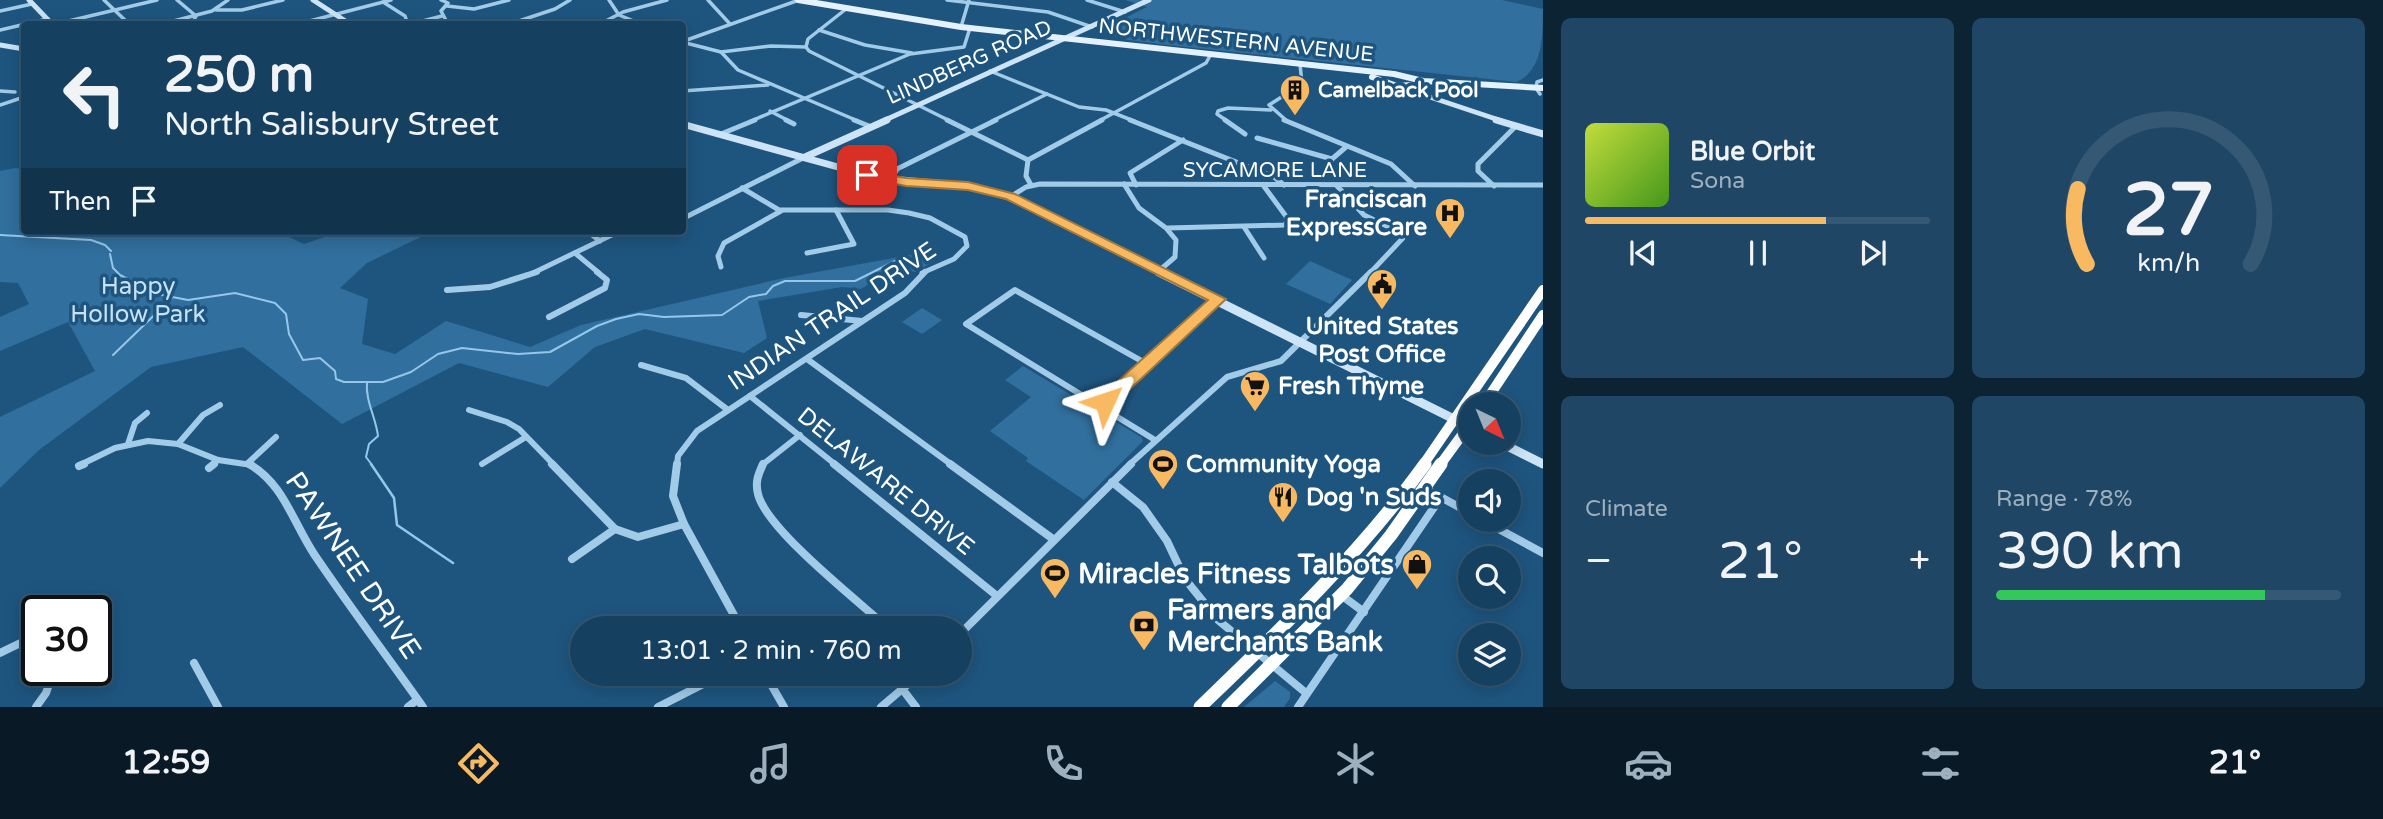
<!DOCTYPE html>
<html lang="en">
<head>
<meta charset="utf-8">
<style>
  body { margin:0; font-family:"Varela Round",sans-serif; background:#1f4765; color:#f1f3f6; height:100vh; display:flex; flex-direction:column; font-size:26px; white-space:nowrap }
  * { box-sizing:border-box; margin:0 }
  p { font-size:23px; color:#9eafbd }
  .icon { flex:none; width:38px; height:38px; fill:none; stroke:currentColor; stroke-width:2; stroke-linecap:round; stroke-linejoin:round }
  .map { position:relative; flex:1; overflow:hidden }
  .drawer { display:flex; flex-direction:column; gap:18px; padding:18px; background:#0c2334; width:840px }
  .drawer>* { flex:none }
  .guide { position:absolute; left:21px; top:21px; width:665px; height:214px; border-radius:7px; box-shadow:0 4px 18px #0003,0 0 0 2px #355974; background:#16405f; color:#f1f3f6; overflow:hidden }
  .needle { width:46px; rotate:137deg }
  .tools { position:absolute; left:1458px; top:392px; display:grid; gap:14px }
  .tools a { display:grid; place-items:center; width:63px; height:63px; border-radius:50%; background:#16405f; box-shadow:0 4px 18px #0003,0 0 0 2px #355974; font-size:35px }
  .speed { position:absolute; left:21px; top:595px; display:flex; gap:14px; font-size:35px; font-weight:700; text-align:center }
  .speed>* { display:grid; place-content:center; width:91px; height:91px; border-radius:50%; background:#16405f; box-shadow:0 4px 18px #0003,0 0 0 2px #355974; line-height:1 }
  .speed .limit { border:4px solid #111; border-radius:10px; background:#fff; color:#111 }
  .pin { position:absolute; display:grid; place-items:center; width:60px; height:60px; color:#fff; margin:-30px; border-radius:14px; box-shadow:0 4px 10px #0006 }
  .me { position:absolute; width:77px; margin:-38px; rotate:48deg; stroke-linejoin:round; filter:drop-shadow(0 0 5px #0008) }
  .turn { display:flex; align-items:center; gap:24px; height:147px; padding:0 28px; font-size:32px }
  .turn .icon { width:91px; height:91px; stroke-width:2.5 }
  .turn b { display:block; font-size:49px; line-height:60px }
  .then { display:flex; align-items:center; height:66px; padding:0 28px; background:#0003; gap:14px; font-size:26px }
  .big { font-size:52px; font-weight:600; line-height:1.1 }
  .drawer .tile { flex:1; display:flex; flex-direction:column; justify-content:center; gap:10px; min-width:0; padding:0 24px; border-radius:10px; background:#1f4765 }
  .drawer .dial { align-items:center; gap:0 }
  .dial svg { height:182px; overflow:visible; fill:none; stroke:#355974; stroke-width:7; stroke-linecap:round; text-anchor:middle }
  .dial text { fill:#f1f3f6; stroke:none }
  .song { display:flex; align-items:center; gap:21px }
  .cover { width:84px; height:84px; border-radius:10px; background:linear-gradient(135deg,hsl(70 70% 55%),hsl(100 70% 35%)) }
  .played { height:7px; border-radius:4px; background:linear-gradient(90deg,#f8b960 70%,#355974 70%) }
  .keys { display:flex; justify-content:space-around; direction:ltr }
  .heat { display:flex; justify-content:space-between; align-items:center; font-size:38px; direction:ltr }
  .charge { height:10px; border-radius:5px; background:linear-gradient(90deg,#34c759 78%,#355974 0) }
  .drawer .tiles { flex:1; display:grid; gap:18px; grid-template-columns:repeat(2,1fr) }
  .trip { position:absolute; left:570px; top:616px; width:402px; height:70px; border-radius:35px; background:#16405f; box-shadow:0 4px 18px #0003,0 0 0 2px #355974; font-weight:600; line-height:70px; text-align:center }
  .tab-bar { display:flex; height:112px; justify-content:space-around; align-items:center; background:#091a26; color:#9eafbd }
  .tab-bar .icon { width:49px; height:49px }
  .tab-bar .on { color:#f8b960 }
  .tab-bar b { font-size:32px; color:#f1f3f6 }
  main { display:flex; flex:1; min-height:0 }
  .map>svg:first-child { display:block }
</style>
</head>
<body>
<main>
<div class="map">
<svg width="1543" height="707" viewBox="0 0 1543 707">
  <rect width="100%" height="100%" fill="#1e557f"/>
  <g fill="#316f9e">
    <path d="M 1125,0 L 1502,0 L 1543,9 C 1543,36 1543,71 1516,82 L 1168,45 L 1128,40 L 1099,31 L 1147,7 Z"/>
    <path d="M 15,168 L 24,169 L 24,231 L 276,231 L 304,244 L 342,231 L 433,231 L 367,263 L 340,288 L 368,299 L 362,344 L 395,354 L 446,321 L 530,347 L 581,325 L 784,278 L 921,253 L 935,261 L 915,272 C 892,267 879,277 861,289 L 842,287 L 758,301 L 767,338 L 744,353 L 645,329 L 595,347 L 548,387 L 459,363 L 342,424 L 243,347 L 151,367 L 39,450 L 0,488 L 0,417 L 95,371 L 68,322 L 0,351 L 0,317 L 29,304 L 18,283 L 0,282 L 0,171 Z"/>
    <path d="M 1310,261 L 1352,280 L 1330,304 L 1286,284 Z"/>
    <path d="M 922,308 L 942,320 L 922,334 L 902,322 Z"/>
    <path d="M 1023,366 L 1141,437 L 1143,441 L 1084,500 L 1026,461 L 1028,458 L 990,431 L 1031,397 L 1005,380 Z"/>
    <path d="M 1275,681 L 1290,692 L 1290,698 L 1284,707 L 1244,707 Z"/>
  </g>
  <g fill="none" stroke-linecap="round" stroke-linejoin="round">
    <g stroke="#95c7ea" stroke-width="2">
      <path d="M 0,235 L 91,240 L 105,245 L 111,251"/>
      <path d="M 110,254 L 113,268 L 120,275 L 157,294 L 188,300 L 235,293 L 275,303 L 286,314 L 289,334 L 303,360 L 320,358 L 335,371 L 336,379 L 344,382 L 383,382 L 411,372 L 438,354 L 462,348 L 518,354 L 550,352 L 597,326 L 616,319 L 639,314 L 664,317 L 722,315 L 749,297 L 766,294 L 773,286 L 785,281 L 855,281 L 895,261 L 918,263"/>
      <path d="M 113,355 L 172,298"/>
      <path d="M 367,382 C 365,400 376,418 378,436 L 369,444 L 366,457 L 372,465"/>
    </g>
    <path stroke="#95c7ea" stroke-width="2.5" d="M 371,464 L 394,498 L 397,525 L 453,563"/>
    <g stroke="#a2cbe8" stroke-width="3.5">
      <path d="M 104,0 L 129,24"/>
      <path d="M 177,0 L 196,16 L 192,24"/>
      <path d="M 441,0 L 448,3 L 441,11 L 448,24"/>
      <path d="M 609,0 L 619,15 L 641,24"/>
      <path d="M 708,0 L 730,24"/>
      <path d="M 947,0 L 1048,12 L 1092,27"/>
      <path d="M 1087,0 L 1125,12"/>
      <path d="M 383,2 L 405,16 L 408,24"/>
      <path d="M 447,6 L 474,9 L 509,0"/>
      <path d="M 846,9 L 808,39 L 806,47 L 809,51 L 950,121"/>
      <path d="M 216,10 L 242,10 L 283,0"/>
      <path d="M 0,11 L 32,4"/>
      <path d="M 56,24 L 157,0"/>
      <path d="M 162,24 L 212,11 L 228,0"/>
      <path d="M 298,24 L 391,0"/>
      <path d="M 411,24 L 442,16"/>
      <path d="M 510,24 L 555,9 L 570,0"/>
      <path d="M 600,24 L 623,12 L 667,0"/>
      <path d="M 961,27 L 969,0"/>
      <path d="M 0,30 L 47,19"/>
      <path d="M 819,30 L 865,45 L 912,53"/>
      <path d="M 684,41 L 799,0"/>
      <path d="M 682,42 L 721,52 L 738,70 L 858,121"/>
      <path d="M 721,52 L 771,46 L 806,47"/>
      <path d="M 990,71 L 1079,107 L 1106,110 L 1134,121"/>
      <path d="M 0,91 L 15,92"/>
      <path d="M 682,91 L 768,85"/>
      <path d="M 1540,94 L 1536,88 L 1537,82 L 1543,80"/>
      <path d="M 0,105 L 24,97"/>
      <path d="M 770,111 L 789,121"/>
      <path d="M 751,121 L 910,54 L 964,47 L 970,28"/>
      <path d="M 992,121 L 1047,94"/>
      <path d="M 1099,121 L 1206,63 L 1211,54"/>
      <path d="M 1227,121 L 1217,114 L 1218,111 L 1228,108 L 1271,110"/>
      <path d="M 1287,121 L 1269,105 L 1302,84 L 1300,64"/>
    </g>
    <g stroke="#a2cbe8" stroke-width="5">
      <path d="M 786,120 L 794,124"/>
      <path d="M 854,120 L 869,126"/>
      <path d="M 947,120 L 1028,160"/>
      <path d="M 1130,120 L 1274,177 L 1284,185"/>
      <path d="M 1225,120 L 1245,134"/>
      <path d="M 1284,120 L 1391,164 L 1415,186"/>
      <path d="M 721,134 L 755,120"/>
      <path d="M 1257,138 L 1332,159"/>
      <path d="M 1326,170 L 1332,159 L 1346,147"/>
      <path d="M 891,180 L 897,169 L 996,120"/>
      <path d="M 1124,184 L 1139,208 L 1166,228 L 1176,240 L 1175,257 L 1160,270"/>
      <path d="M 1031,185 L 1026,176 L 1028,160 L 1102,120"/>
      <path d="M 1136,185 L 1130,173 L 1183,140"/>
      <path d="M 1337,186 L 1364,215 L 1401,233 L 1403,238 L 1370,273"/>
      <path d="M 1494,186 L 1478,171 L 1478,164 L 1516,126"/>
      <path d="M 742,188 L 779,210 L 888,210 L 909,213 L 930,218 L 965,237 L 967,246 L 954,259 L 922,273"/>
      <path d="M 1010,197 L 1026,187 L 1040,184 L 1543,185"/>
      <path d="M 682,219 L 805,157"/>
      <path d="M 1244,227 L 1264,258"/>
      <path d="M 1168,228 L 1285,225 L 1288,219 L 1263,185"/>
      <path d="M 587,231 L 600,241"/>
      <path d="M 575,253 L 599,273"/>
      <path d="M 807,253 L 854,244 L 836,210"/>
      <path d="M 721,267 L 718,256 L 724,243 L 781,211"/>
      <path d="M 533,273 L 620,231"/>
    </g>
    <g stroke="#a2cbe8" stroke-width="6">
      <path d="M 447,290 L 490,287 L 537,272"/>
      <path d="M 801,315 L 862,321"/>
      <path d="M 549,317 L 605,288 L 607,280 L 597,272"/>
      <path d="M 807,359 L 952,465"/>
      <path d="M 1147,364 L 1015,290 L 966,324 L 1155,440"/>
      <path d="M 641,365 L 686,378 L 728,410"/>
      <path d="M 750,396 L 836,465"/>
      <path d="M 1101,406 L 1218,299"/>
      <path d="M 469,410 L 507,422 L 519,429 L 554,465"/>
      <path d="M 128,444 L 135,423 L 147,413"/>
      <path d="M 178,444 L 203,415 L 220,405"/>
      <path d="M 248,463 L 276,437"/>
      <path d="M 482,464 L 526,437"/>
      <path d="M 80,465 L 115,448 L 148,441 L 178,444 L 218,460 L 252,465"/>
      <path d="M 212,465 L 218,460"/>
      <path d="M 677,465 L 678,456 L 697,431 L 905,293 L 925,272"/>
      <path d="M 762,465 L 800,435"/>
      <path d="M 1129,465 L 1227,377 L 1281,361 L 1371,272"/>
    </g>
    <g stroke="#a2cbe8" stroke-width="8">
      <path d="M 249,464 C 283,483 293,522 314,554 C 349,606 387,656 423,707"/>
      <path d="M 552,464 L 615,529 L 638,537 L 684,524"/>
      <path d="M 677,464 L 673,496 L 684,524 L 741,628"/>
      <path d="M 763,464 C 758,475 755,482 758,494 C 766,529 858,601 888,628"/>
      <path d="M 834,464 L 997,596"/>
      <path d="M 950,464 L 1053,539"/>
      <path d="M 79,466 L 84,464"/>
      <path d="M 209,468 L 214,464"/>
      <path d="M 1112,482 L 1143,507 L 1167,541 L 1185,579 L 1218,620 L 1306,693"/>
      <path d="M 1426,489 L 1470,513"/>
      <path d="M 1482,520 L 1543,553"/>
      <path d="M 572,559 L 615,529"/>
      <path d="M 1341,595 L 1364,612"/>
      <path d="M 961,633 L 1131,464"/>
      <path d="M 0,653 L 37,635"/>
      <path d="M 194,663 L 218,707"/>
      <path d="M 765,674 L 784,707"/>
      <path d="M 903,690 L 916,707"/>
      <path d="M 36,707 L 46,693 L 54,670"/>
      <path d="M 408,707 L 417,700"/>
      <path d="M 658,707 L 723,674"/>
      <path d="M 881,707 L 920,674"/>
      <path d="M 1298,707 L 1441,497"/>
    </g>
    <g stroke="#cce4f6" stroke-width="5">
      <path d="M 29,0 L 52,24"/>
      <path d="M 313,0 L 350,24"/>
      <path d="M 0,45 L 24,49"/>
      <path d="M 1397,86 L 1502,121"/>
      <path d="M 883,121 L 1149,0"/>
    </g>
    <g stroke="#cce4f6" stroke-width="7">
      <path d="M 1496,120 L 1543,134"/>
      <path d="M 682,124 L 878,178 L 968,186 L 1010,197 L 1163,273"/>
      <path d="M 805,157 L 887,120"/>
    </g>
    <g stroke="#cce4f6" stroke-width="9">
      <path d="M 1159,272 L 1470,427"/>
      <path d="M 1501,443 L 1543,464"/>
    </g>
    <g stroke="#e4f1fe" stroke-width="6">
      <path d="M 798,0 L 961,27 L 1394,74 L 1423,81 L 1543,88"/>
      <path d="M 1372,77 L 1397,86 L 1411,85"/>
    </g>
    <g stroke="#fff" stroke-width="10">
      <path d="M 1484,404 L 1543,315"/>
      <path d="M 1423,465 L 1543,290"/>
      <path d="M 1440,465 L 1470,424"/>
    </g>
    <g stroke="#fff" stroke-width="13">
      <path d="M 1200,707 C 1280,630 1360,554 1425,464"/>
      <path d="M 1228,707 L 1347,589 L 1391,535 L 1441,464"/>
    </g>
  </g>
  <path fill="#f8b960" stroke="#a1783e" stroke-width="2" d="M 867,171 L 906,178 L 968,182 L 1015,194 L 1226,299 L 1111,407 L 1099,407 L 1097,402 L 1099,398 L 1208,300 L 1006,199 L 968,190 L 906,186 L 863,178 L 861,175 Z"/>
  <defs>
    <g id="building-pin" transform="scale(1.575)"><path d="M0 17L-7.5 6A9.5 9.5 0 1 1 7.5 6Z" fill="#f8b960" stroke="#1e557f"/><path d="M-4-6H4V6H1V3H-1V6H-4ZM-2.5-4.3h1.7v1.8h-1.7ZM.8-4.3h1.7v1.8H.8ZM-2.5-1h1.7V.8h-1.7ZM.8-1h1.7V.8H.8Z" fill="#111"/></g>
    <g id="hospital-pin" transform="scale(1.575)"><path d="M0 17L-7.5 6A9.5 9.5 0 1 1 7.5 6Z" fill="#f8b960" stroke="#1e557f"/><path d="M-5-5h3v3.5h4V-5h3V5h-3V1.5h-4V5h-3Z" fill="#111"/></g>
    <g id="civic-pin" transform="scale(1.575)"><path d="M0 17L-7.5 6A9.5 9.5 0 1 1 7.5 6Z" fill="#f8b960" stroke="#1e557f"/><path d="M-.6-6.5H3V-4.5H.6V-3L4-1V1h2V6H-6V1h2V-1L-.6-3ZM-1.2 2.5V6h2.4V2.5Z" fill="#111"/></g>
    <g id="supermarket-pin" transform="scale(1.575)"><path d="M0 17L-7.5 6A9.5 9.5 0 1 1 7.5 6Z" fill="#f8b960" stroke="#1e557f"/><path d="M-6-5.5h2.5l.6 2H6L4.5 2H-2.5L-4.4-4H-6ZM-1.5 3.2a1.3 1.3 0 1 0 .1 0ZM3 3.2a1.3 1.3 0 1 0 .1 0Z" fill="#111"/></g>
    <g id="stadium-pin" transform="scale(1.575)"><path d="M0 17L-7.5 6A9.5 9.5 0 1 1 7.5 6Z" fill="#f8b960" stroke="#1e557f"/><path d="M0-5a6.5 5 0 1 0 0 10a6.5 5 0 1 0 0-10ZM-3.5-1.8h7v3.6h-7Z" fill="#111"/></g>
    <g id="restaurant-pin" transform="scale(1.575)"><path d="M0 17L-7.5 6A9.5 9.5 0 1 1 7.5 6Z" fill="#f8b960" stroke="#1e557f"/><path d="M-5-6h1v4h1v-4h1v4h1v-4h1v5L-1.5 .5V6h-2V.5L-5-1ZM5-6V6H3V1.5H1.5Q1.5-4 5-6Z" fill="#111"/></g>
    <g id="shop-pin" transform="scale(1.575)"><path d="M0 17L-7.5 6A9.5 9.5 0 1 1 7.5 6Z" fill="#f8b960" stroke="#1e557f"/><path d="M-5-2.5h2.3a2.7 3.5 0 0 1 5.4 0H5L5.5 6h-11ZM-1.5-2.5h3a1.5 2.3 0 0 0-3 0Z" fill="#111"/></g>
    <g id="bank-pin" transform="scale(1.575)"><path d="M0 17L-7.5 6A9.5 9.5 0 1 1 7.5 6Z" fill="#f8b960" stroke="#1e557f"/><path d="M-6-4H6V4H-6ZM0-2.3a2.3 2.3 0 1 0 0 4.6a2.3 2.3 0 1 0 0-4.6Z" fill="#111"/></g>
  </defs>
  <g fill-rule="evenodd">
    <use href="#building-pin" x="1295" y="90"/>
    <use href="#hospital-pin" x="1450" y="213"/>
    <use href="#civic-pin" x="1382" y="284"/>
    <use href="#supermarket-pin" x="1255" y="386"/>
    <use href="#stadium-pin" x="1163" y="464"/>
    <use href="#restaurant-pin" x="1283" y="497"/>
    <use href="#shop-pin" x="1417" y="564"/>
    <use href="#stadium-pin" x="1055" y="573"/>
    <use href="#bank-pin" x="1144" y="625"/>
  </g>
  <g text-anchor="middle" stroke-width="7" stroke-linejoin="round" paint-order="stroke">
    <g font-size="21" fill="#fff" stroke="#1e557f">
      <text transform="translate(1236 40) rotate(6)" y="7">NORTHWESTERN AVENUE</text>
      <text transform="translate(969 62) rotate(-24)" y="7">LINDBERG ROAD</text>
      <text x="1275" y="177">SYCAMORE LANE</text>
    </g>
    <g font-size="21" font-weight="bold" fill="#fff" stroke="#1e557f" text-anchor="start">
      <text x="1318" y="97">Camelback Pool</text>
    </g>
    <g font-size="24" font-weight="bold" fill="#fff" stroke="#1e557f" text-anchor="start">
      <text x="1427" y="207" text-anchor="end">Franciscan<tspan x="1427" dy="28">ExpressCare</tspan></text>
      <text x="1382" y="334" text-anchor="middle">United States<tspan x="1382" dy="28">Post Office</tspan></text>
      <text x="1278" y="394">Fresh Thyme</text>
      <text x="1186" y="472">Community Yoga</text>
      <text x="1306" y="505">Dog 'n Suds</text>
    </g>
    <g font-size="24" fill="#c6e2f6" stroke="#1e557f">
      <text x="138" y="294">Happy<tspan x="138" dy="28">Hollow Park</tspan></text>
    </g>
    <g font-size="24" fill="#fff" stroke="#1e557f">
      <text transform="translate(832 316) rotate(-34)" y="8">INDIAN TRAIL DRIVE</text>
      <text transform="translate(886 481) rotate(39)" y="8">DELAWARE DRIVE</text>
    </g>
    <g font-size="28" font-weight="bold" fill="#fff" stroke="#1e557f" text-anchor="start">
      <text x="1394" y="574" text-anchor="end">Talbots</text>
      <text x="1078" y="583">Miracles Fitness</text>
      <text x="1167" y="619">Farmers and<tspan x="1167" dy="32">Merchants Bank</tspan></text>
    </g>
    <g font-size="28" fill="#fff" stroke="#1e557f">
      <text transform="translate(354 565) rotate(56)" y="10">PAWNEE DRIVE</text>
    </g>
  </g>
</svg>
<div class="tools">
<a><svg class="needle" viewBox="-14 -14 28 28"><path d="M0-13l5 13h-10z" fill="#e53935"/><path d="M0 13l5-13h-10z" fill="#9eafbd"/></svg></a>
<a><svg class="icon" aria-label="sound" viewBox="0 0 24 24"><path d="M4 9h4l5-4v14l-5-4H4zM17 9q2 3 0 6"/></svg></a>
<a><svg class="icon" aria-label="search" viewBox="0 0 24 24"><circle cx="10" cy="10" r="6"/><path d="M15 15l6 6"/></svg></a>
<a><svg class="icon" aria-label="layers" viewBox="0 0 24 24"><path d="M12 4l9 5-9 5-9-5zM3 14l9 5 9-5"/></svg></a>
</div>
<div class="speed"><div class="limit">30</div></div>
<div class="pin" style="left:867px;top:175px;background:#d93025"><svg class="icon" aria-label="arrive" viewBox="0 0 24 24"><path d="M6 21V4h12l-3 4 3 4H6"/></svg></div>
<svg class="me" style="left:1105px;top:402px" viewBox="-20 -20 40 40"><path d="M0-17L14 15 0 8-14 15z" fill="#f8b960" stroke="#fff" stroke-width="4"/></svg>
<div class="trip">13:01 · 2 min · 760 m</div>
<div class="guide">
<div class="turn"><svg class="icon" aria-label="left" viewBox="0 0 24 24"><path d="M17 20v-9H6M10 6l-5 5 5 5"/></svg><div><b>250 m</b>North Salisbury Street</div></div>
<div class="then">Then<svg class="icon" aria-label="arrive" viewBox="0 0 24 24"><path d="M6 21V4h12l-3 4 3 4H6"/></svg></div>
</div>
</div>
<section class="drawer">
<div class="tiles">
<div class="tile">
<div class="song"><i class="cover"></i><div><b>Blue Orbit</b><p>Sona</p></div></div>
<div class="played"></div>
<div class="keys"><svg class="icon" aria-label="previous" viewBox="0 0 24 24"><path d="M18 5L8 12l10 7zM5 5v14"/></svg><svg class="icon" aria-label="pause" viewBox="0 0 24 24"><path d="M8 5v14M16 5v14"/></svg><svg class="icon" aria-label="next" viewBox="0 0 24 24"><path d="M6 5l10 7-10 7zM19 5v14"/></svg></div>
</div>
<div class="tile dial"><svg viewBox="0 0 100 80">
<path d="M14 69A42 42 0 1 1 86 69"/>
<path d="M14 69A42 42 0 0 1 10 36" stroke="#f8b960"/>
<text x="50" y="56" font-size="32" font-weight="700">27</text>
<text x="50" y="72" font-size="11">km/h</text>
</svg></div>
<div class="tile"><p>Climate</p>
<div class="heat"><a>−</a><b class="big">21°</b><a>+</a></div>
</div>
<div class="tile"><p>Range · 78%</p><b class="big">390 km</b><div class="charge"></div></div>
</div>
</section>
</main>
<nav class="tab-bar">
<b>12:59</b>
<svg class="icon on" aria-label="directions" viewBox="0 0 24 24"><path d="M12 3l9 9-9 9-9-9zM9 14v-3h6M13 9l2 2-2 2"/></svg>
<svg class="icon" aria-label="music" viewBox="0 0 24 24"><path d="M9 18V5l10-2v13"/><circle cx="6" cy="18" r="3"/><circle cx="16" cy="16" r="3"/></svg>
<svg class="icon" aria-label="phone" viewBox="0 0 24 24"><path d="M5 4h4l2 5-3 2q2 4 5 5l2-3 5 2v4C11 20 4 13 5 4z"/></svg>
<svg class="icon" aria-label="climate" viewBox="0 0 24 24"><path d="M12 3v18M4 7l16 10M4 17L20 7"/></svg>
<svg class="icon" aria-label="car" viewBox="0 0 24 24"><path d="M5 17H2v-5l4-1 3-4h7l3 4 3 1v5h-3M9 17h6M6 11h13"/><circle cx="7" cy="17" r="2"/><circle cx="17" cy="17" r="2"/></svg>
<svg class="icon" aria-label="filters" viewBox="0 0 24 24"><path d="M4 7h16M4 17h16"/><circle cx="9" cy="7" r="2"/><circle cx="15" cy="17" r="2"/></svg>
<b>21°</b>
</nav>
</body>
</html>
